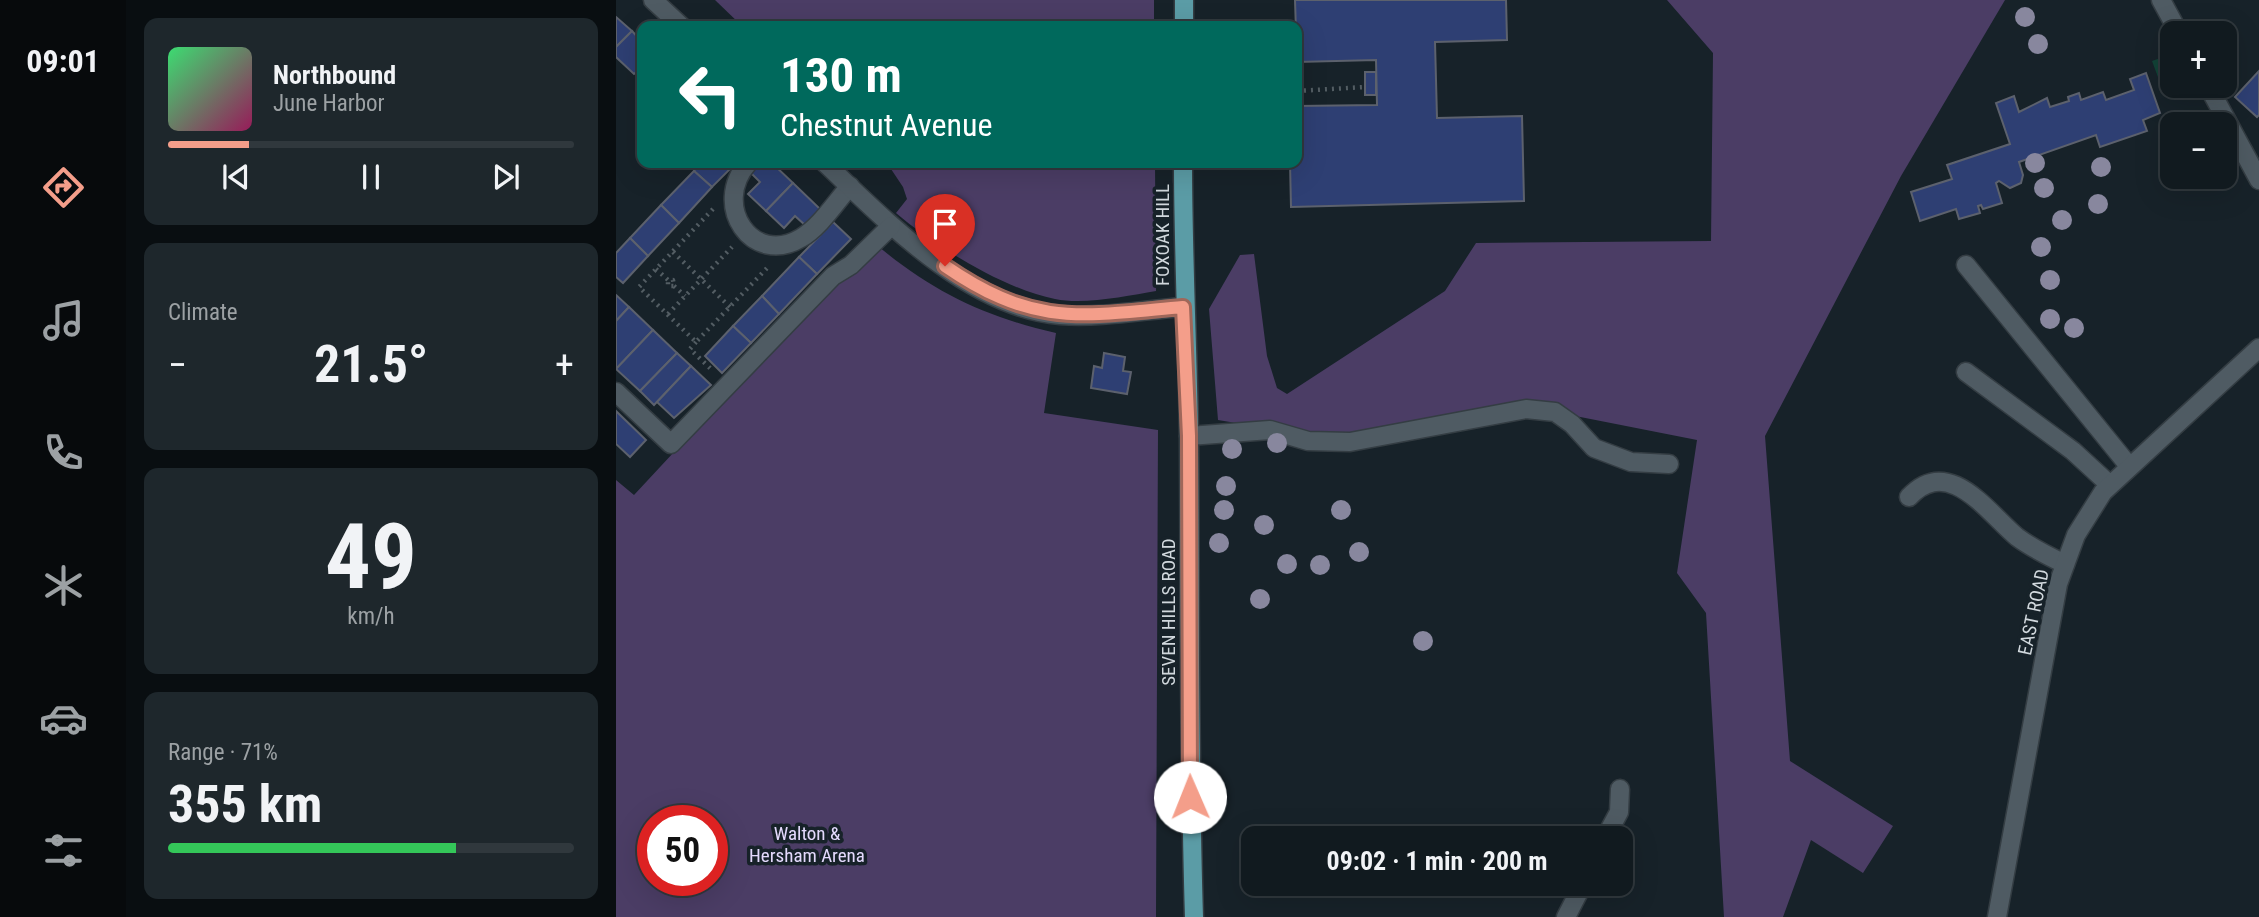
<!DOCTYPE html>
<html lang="en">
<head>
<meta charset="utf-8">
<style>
  body { margin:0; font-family:"Roboto Condensed",sans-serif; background:#1e272c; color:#f1f3f6; height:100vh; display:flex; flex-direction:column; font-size:26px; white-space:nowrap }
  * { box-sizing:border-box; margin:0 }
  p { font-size:23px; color:#9ca1a4 }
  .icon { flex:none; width:38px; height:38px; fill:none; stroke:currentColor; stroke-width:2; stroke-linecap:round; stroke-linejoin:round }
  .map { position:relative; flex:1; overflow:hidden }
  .side { display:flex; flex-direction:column; gap:18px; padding:18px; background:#090e11; width:490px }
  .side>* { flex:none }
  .banner { position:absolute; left:21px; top:21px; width:665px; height:147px; border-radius:14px; box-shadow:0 7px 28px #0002,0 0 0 2px #30383d; background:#00695c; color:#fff; overflow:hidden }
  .tools { position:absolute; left:1544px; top:21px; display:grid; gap:14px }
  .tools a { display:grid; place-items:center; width:77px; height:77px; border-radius:14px; background:#111a1f; box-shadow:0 7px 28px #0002,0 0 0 2px #30383d; font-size:35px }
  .speed { position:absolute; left:21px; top:805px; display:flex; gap:14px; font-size:35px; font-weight:700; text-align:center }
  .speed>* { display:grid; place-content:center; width:91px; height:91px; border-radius:50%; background:#111a1f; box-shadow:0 7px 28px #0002,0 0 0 2px #30383d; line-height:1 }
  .speed .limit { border:10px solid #d22; background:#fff; color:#111 }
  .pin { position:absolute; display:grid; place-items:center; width:60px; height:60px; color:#fff; margin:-72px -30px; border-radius:50% 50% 50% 0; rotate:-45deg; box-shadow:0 0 7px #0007 }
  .pin .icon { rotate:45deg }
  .me { position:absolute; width:77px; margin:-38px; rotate:359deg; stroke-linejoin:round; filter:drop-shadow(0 0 5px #0008) }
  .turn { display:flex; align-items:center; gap:24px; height:147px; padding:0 28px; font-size:32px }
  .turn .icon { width:91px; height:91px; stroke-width:2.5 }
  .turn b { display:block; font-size:49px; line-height:60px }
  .big { font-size:52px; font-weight:700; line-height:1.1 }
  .side .card { flex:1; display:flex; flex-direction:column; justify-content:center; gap:10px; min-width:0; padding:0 24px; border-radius:14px; background:#1e272c }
  .side .dial { align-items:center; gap:0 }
  .dial b { font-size:91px; line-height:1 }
  .song { display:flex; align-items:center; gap:21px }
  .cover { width:84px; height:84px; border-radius:10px; background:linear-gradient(135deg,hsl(140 70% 55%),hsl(330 70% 35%)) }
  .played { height:7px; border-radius:4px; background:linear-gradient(90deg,#f49e8a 20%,#30383d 20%) }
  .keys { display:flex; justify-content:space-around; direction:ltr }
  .heat { display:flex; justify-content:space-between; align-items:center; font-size:38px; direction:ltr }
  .charge { height:10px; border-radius:5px; background:linear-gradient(90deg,#34c759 71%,#30383d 0) }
  .trip { position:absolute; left:625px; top:826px; width:392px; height:70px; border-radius:14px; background:#111a1f; box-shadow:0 7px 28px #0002,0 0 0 2px #30383d; font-weight:700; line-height:70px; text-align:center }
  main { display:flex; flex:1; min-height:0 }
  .menu { display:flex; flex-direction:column; width:126px; justify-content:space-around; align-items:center; background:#070a0c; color:#9ca1a4 }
  .menu .icon { width:49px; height:49px }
  .menu .on { color:#f49e8a }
  .menu b { font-size:32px; color:#f1f3f6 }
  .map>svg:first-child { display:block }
</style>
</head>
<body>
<main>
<nav class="menu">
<b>09:01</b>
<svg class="icon on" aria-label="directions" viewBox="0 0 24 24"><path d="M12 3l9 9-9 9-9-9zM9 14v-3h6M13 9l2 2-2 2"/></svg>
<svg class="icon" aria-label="music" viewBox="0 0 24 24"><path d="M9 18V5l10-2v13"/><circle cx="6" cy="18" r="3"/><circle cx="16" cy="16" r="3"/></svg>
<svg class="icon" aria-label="phone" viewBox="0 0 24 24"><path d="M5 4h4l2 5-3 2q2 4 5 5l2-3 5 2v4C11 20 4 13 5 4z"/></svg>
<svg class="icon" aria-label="climate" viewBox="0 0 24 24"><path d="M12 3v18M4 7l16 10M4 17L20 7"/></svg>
<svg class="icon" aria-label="car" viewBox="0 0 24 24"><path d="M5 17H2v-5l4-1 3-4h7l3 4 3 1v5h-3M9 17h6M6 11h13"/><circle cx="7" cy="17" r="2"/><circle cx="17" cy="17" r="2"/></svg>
<svg class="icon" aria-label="filters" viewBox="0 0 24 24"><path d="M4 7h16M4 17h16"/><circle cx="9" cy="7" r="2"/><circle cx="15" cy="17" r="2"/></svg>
</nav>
<section class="side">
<div class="card">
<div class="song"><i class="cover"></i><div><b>Northbound</b><p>June Harbor</p></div></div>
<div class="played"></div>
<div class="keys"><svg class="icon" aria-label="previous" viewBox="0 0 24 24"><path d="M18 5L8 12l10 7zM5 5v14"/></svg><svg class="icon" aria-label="pause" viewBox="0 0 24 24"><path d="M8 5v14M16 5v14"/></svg><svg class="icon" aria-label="next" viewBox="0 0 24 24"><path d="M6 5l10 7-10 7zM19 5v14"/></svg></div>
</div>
<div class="card"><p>Climate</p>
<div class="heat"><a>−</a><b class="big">21.5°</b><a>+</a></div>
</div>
<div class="card dial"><b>49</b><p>km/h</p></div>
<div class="card"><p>Range · 71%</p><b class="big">355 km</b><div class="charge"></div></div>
</section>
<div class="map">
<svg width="1643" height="917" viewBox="0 0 1643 917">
  <rect width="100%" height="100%" fill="#172229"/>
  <g fill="#4b3d65" fill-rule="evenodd">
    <path d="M 99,0 L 538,0 L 538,26 L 126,26 Z"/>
    <path d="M 1051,0 L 1389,0 L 1285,176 L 1149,436 L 1174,761 L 1277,826 L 1247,873 L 1195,840 L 1167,917 L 1108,917 L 1090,613 L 1061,573 L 1081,440 L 939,412 L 734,442 L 602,420 L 593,309 L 624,255 L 638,254 L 651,356 L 661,388 L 671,394 L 829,291 L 860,243 L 1095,241 L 1097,53 Z"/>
    <path d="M 271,163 L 539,163 L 540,291 C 511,296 468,305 439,299 C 388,289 320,247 280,213 L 291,199 L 287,187 Z"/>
    <path d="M 255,240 C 311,289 368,317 440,333 L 428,413 L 542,430 L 540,917 L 0,917 L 0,480 L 18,495 ZM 37,821 L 96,821 L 96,880 L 37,880 Z"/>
  </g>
  <path fill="#124237" d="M 1553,55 L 1556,86 L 1565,86 L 1567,92 L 1549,96 L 1536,61 Z"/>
  <g fill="#2e3f73" stroke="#5c616d" stroke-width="2">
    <path d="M 679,0 L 890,0 L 891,40 L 819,42 L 821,118 L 906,116 L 908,201 L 675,207 L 674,163 L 681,163 L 681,106 L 761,105 L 760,60 L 681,62 Z"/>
    <path d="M 0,17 L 16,31 L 0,47 Z"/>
    <path d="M 16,31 L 26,42 L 26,67 L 18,74 L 0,57 L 0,47 Z"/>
    <path d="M 1643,71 L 1643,115 L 1641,117 L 1619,97 Z"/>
    <rect x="749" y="72" width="11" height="23"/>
    <path d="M 1530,73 L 1544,113 L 1527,120 L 1531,131 L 1484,147 L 1480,135 L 1403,162 L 1407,175 L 1405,183 L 1394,188 L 1383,181 L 1380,183 L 1386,203 L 1367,209 L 1365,205 L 1362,206 L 1364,213 L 1343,219 L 1340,209 L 1304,221 L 1295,192 L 1336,179 L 1331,165 L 1394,144 L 1380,103 L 1398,96 L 1403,112 L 1431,98 L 1434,107 L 1453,101 L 1452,97 L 1463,93 L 1465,100 L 1487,92 L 1490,100 L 1518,90 L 1514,79 Z"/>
    <path d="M 84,163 L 120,163 L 96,187 L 78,171 Z"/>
    <path d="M 143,163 L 156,163 L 177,183 L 150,211 L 132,194 L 144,182 L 134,172 Z"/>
    <path d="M 78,171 L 96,187 L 63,223 L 45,205 Z"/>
    <path d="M 177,183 L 204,209 L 189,225 L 179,216 L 168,228 L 150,211 Z"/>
    <path d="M 45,205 L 63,223 L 32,256 L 14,238 Z"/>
    <path d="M 217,222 L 235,239 L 201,274 L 183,257 Z"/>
    <path d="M 14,238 L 32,256 L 7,283 L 0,277 L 0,253 Z"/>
    <path d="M 183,257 L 201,274 L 163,314 L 146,296 Z"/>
    <path d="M 0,295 L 13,307 L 0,321 Z"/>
    <path d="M 146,296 L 163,314 L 135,343 L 117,326 Z"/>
    <path d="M 13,307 L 37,330 L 0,369 L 0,321 Z"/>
    <path d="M 117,326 L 135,343 L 106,373 L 89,356 Z"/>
    <path d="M 37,330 L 61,353 L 24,391 L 0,369 Z"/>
    <path d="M 61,353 L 75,366 L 38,405 L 24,391 Z"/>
    <path d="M 488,353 L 509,357 L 507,371 L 515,372 L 511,394 L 475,388 L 478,366 L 486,368 Z"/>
    <path d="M 75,366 L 95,385 L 58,418 L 41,402 Z"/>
    <path d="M 0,411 L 30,440 L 14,457 L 0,444 Z"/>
  </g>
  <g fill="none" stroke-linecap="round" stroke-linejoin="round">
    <g stroke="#343d43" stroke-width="21">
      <g id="minor">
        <path d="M 37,0 L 65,26"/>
        <path d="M 1545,0 L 1563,33"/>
        <path d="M 1592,86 L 1643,180"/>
        <path d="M 132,163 C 95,205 136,267 185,238 C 204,227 219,203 234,186"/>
        <path d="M 209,163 C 271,222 354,308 444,315 C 485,318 527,310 567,307"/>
        <path d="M 1350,265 L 1513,466"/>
        <path d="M 1350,372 L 1457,451 L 1494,485"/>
        <path d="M 0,392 L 55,444 L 217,276 L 235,265 L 275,226"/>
        <path d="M 573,436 L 654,430 L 692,441 L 734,442 L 910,409 L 939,412 L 956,424 L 978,448 L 1015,462 L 1053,464"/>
        <path d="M 1293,497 C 1333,454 1372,513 1401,537 C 1416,548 1432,556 1449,564"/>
        <path d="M 989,838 L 1003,812 L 1004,789"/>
        <path d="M 950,917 L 967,884"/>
        <path d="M 1381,917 L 1442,584 L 1460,535 L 1487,492 L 1643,348"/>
      </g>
    </g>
    <g stroke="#343d43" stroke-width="21">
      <g id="major">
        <path d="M 568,26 L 568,0"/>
        <path d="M 567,163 C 567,255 572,347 573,439 C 574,598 573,758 578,917"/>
      </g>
    </g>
    <g stroke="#535d63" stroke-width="4.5" stroke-dasharray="2 5" stroke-linecap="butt">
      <path d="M 681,91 L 749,87"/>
      <path d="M 97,209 L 23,287 L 80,342 L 153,266"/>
      <path d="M 57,252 L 114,307"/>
      <path d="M 40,269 L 52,280 L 57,280 L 58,286 L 52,286 L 52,280"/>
      <path d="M 58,286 L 69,296"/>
      <path d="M 52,314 L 116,247"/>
      <path d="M 80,342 L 74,349 L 96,370"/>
    </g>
    <use href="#minor" stroke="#4f5b63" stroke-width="18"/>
    <use href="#major" stroke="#5b9ca6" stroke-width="18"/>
  </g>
  <g fill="#88879e">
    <circle cx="1409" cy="17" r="10"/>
    <circle cx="1422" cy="44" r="10"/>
    <circle cx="1419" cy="163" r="10"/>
    <circle cx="1485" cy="167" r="10"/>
    <circle cx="1428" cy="188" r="10"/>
    <circle cx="1482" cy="204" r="10"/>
    <circle cx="1446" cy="220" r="10"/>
    <circle cx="1425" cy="247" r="10"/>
    <circle cx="1434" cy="280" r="10"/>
    <circle cx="1434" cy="319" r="10"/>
    <circle cx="1458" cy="328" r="10"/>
    <circle cx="661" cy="443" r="10"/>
    <circle cx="616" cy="449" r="10"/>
    <circle cx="610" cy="486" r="10"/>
    <circle cx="608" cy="510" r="10"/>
    <circle cx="725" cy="510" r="10"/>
    <circle cx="648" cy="525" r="10"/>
    <circle cx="603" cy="543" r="10"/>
    <circle cx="743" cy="552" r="10"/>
    <circle cx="671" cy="564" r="10"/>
    <circle cx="704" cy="565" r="10"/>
    <circle cx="644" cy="599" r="10"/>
    <circle cx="807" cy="641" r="10"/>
  </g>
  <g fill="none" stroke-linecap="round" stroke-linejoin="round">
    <g stroke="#9f675a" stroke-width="18">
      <path id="route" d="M 329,266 C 419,328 466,316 567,307 L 573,436 L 574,797"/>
    </g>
    <use href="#route" stroke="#f49e8a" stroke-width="12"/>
  </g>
  <g text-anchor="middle" stroke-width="7" stroke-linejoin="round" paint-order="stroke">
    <g font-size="19" fill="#d1d8dd" stroke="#172229">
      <text transform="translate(546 235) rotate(-90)" y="7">FOXOAK HILL</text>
      <text transform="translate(552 612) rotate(-90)" y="7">SEVEN HILLS ROAD</text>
      <text transform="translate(1417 612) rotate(-78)" y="7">EAST ROAD</text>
    </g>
    <g font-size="19" fill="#e4dafd" stroke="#172229">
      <text x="191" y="840">Walton &amp;<tspan x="191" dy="22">Hersham Arena</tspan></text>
    </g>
  </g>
</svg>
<div class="tools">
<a>+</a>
<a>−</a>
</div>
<div class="speed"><div class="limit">50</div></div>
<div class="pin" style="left:329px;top:266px;background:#d93025"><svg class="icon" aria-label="arrive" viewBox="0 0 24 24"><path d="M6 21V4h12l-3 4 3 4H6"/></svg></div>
<svg class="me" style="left:574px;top:797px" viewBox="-20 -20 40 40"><circle r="19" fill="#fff"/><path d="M0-13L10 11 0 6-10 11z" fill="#f49e8a"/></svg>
<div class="trip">09:02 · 1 min · 200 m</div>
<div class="banner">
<div class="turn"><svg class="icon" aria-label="left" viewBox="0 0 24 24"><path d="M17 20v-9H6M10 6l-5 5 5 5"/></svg><div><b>130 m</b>Chestnut Avenue</div></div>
</div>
</div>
</main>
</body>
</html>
